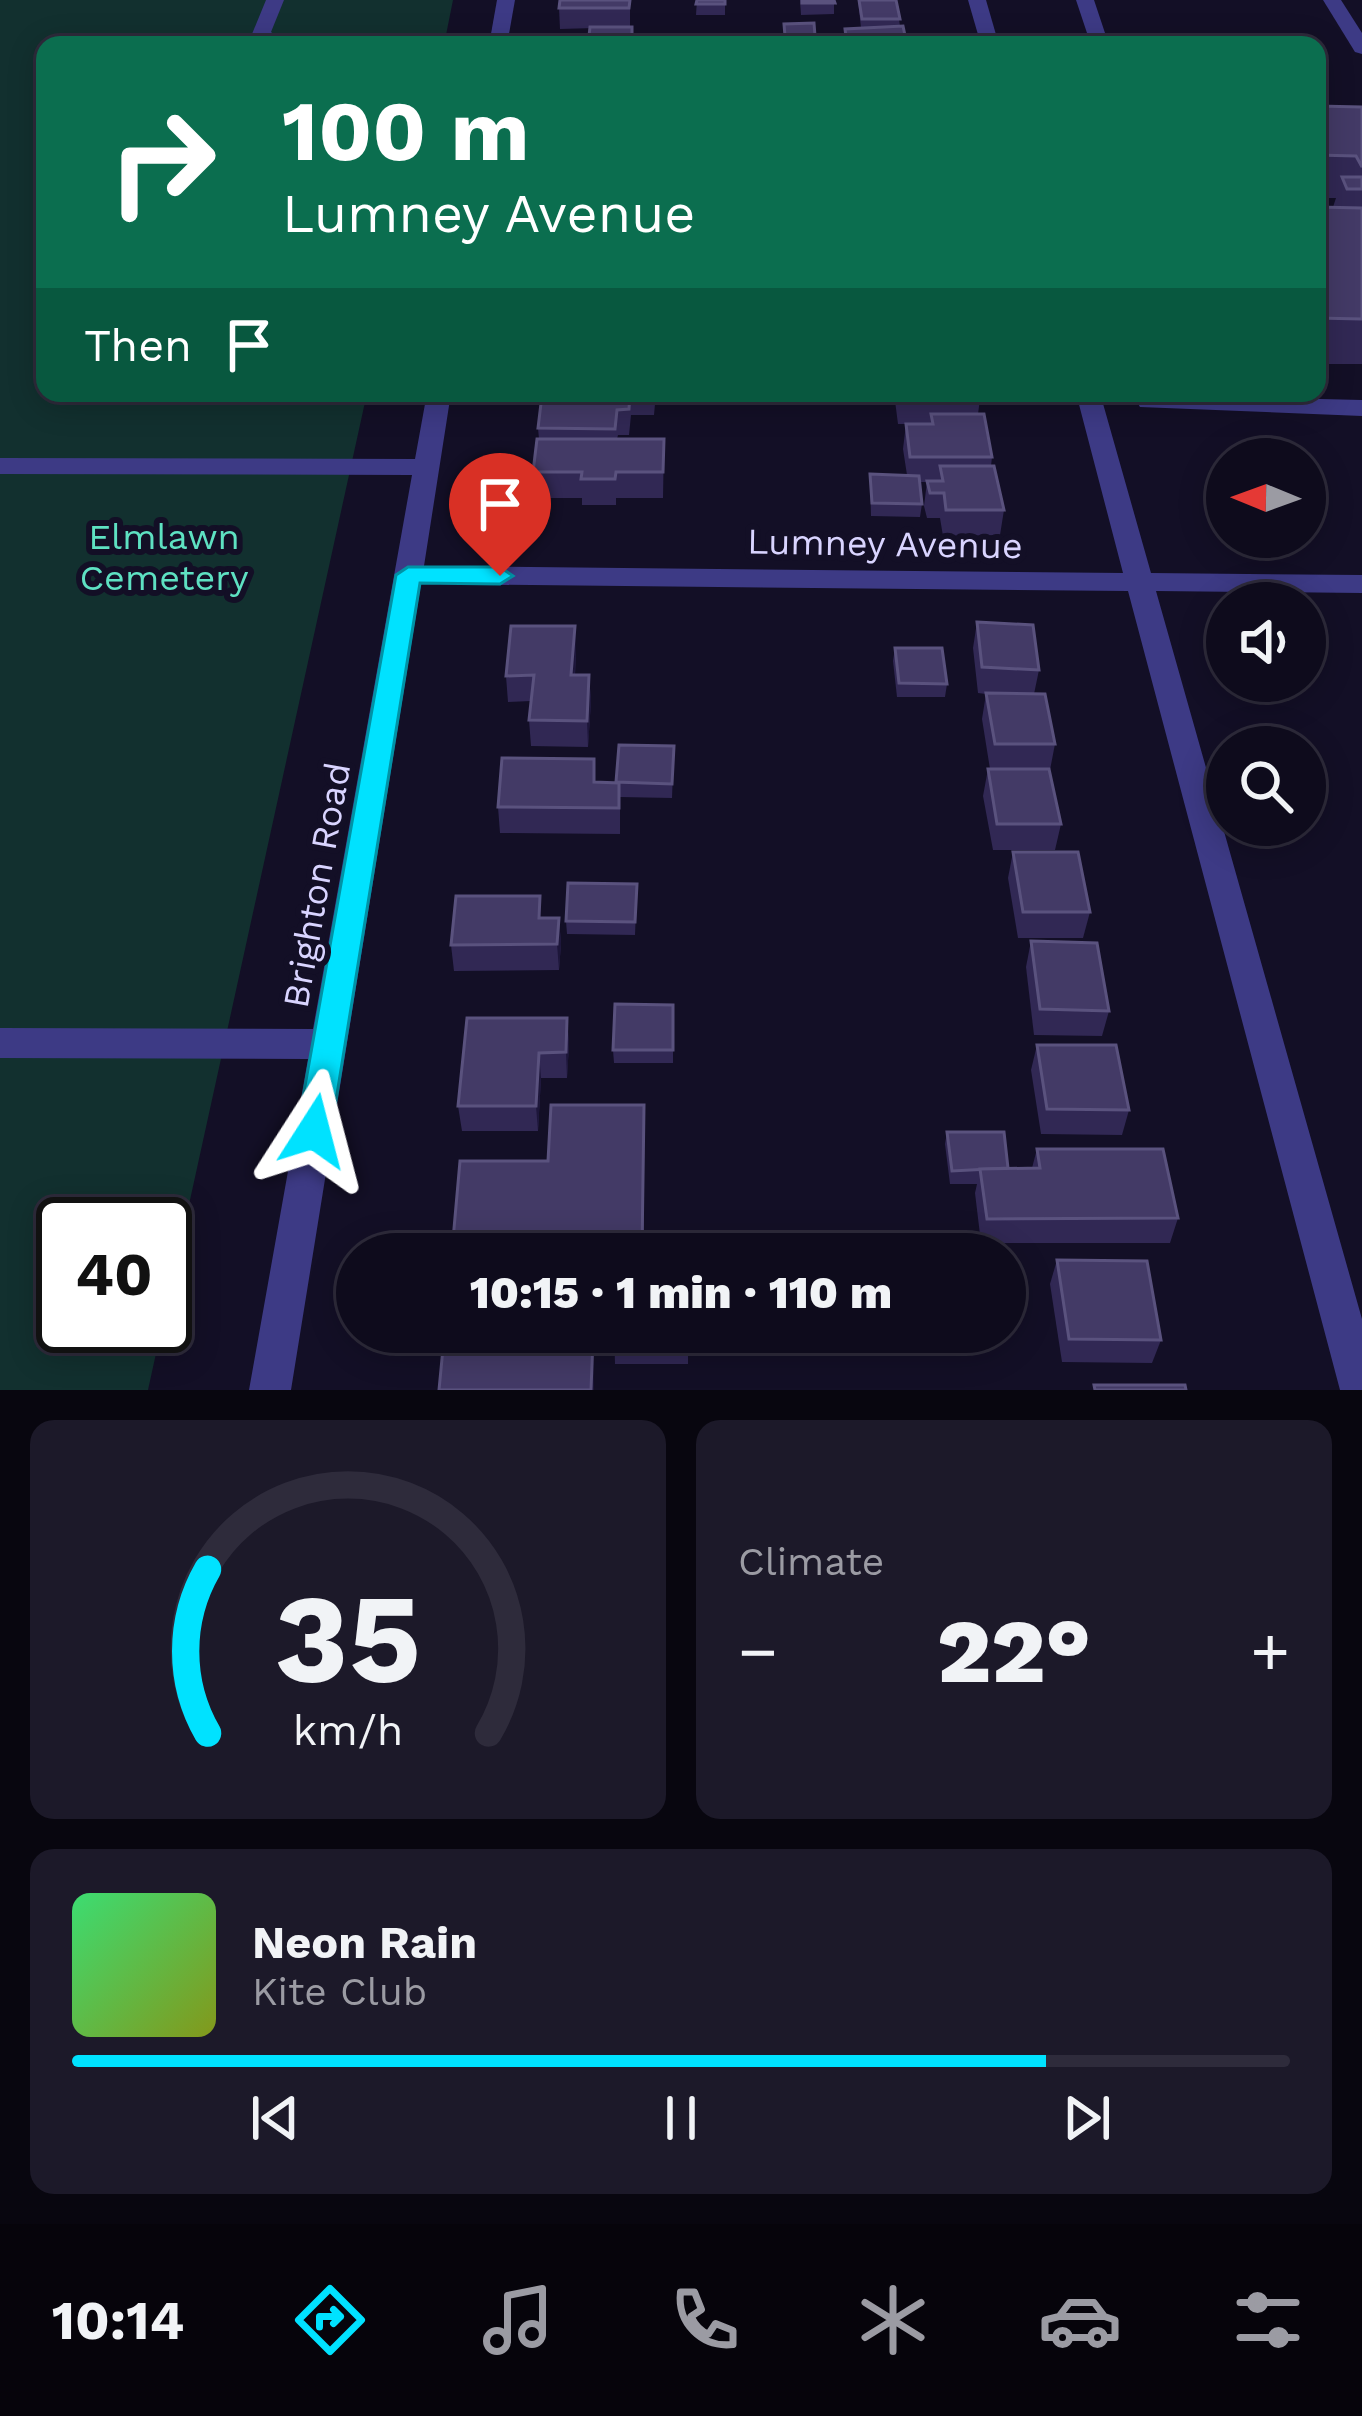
<!DOCTYPE html>
<html lang="en">
<head>
<meta charset="utf-8">
<style>
  body { margin:0; font-family:"Work Sans",sans-serif; background:#1c1929; color:#f1f3f6; height:100vh; display:flex; flex-direction:column; font-size:45px; white-space:nowrap }
  * { box-sizing:border-box; margin:0 }
  p { font-size:39px; color:#9b9ba3 }
  .icon { flex:none; width:66px; height:66px; fill:none; stroke:currentColor; stroke-width:2; stroke-linecap:round; stroke-linejoin:round }
  .map { position:relative; height:1390px; overflow:hidden }
  .drawer { display:flex; flex-direction:column; gap:30px; padding:30px; background:#08060f; flex:1 }
  .drawer>* { flex:none }
  .guide { position:absolute; left:36px; top:36px; width:1290px; height:366px; border-radius:24px; box-shadow:0 6px 30px #0003,0 0 0 3px #2e2b3b; background:#0b6e4f; color:#fff; overflow:hidden }
  .needle { width:78px; rotate:271deg }
  .fabs { position:absolute; left:1206px; top:438px; display:grid; gap:24px }
  .fabs a { display:grid; place-items:center; width:120px; height:120px; border-radius:50%; background:#0e0b1c; box-shadow:0 6px 30px #0003,0 0 0 3px #2e2b3b; font-size:60px }
  .speed { position:absolute; left:36px; top:1197px; display:flex; gap:24px; font-size:60px; font-weight:700; text-align:center }
  .speed>* { display:grid; place-content:center; width:156px; height:156px; border-radius:50%; background:#0e0b1c; box-shadow:0 6px 30px #0003,0 0 0 3px #2e2b3b; line-height:1 }
  .speed .limit { border:6px solid #111; border-radius:18px; background:#fff; color:#111 }
  .pin { position:absolute; display:grid; place-items:center; width:102px; height:102px; color:#fff; margin:-123px -51px; border-radius:50% 50% 50% 0; rotate:-45deg; box-shadow:0 0 12px #0007 }
  .pin .icon { rotate:45deg }
  .me { position:absolute; width:132px; margin:-66px; rotate:9deg; stroke-linejoin:round; filter:drop-shadow(0 0 9px #0008) }
  .turn { display:flex; align-items:center; gap:42px; height:252px; padding:0 48px; font-size:54px }
  .turn .icon { width:156px; height:156px; stroke-width:2.5 }
  .turn b { display:block; font-size:84px; line-height:102px }
  .then { display:flex; align-items:center; height:114px; padding:0 48px; background:#0003; gap:24px; font-size:45px }
  .big { font-size:90px; font-weight:800; line-height:1.1 }
  .drawer .tile { flex:1; display:flex; flex-direction:column; justify-content:center; gap:18px; min-width:0; padding:0 42px; border-radius:24px; background:#1c1929 }
  .drawer .dial { align-items:center; gap:0 }
  .dial svg { height:312px; overflow:visible; fill:none; stroke:#2e2b3b; stroke-width:7; stroke-linecap:round; text-anchor:middle }
  .dial text { fill:#f1f3f6; stroke:none }
  .song { display:flex; align-items:center; gap:36px }
  .cover { width:144px; height:144px; border-radius:18px; background:linear-gradient(135deg,hsl(140 70% 55%),hsl(70 70% 35%)) }
  .played { height:12px; border-radius:6px; background:linear-gradient(90deg,#00e2ff 80%,#2e2b3b 80%) }
  .keys { display:flex; justify-content:space-around; direction:ltr }
  .heat { display:flex; justify-content:space-between; align-items:center; font-size:66px; direction:ltr }
  .drawer .tiles { flex:1; display:grid; gap:30px; grid-template-columns:1fr 1fr }
  .tile:last-child { grid-column:span 2 }
  .trip { position:absolute; left:336px; top:1233px; width:690px; height:120px; border-radius:60px; background:#0e0b1c; box-shadow:0 6px 30px #0003,0 0 0 3px #2e2b3b; font-weight:800; line-height:120px; text-align:center }
  .menu { display:flex; height:192px; justify-content:space-around; align-items:center; background:#06040b; color:#9b9ba3 }
  .menu .icon { width:84px; height:84px }
  .menu .active { color:#00e2ff }
  .menu b { font-size:54px; color:#f1f3f6 }
  .map>svg:first-child { display:block }
</style>
</head>
<body>
<div class="map">
<svg width="1362" height="1390" viewBox="0 0 1362 1390">
  <rect width="100%" height="100%" fill="#130f26"/>
  <path fill="#12302f" d="M 0,0 L 453,0 L 444,45 L 45,45 L 45,393 L 367,393 L 165,1314 L 165,1224 L 63,1224 L 63,1326 L 162,1326 L 148,1390 L 0,1390 Z"/>
  <g fill="none" stroke-linecap="round" stroke-linejoin="round">
    <g fill="#3d3a85" fill-rule="evenodd">
      <path d="M 266,0 L 284,0 L 271,32 L 287,45 L 265,45 L 252,34 Z"/>
      <path d="M 497,0 L 515,0 L 507,45 L 489,45 Z"/>
      <path d="M 968,0 L 986,0 L 999,45 L 981,45 Z"/>
      <path d="M 1076,0 L 1094,0 L 1109,45 L 1091,45 Z"/>
      <path d="M 1323,0 L 1341,0 L 1362,33 L 1362,54 L 1355,52 Z"/>
      <path d="M 427,393 L 451,393 L 424,566 L 1123,573 L 1076,393 L 1100,393 L 1151,573 L 1362,575 L 1362,593 L 1156,591 L 1362,1319 L 1362,1390 L 1340,1390 L 1128,591 L 421,584 L 291,1390 L 249,1390 L 308,1059 L 0,1058 L 0,1028 L 313,1029 L 412,475 L 0,474 L 0,458 L 415,459 Z"/>
      <path d="M 1149,395 L 1362,400 L 1362,416 L 1140,407 L 1137,402 L 1140,397 Z"/>
    </g>
  </g>
  <g fill="#312854">
    <path d="M 630,0 L 630,27 L 560,29 L 559,8 Z"/>
    <path d="M 697,0 L 725,0 L 725,15 L 696,15 Z"/>
    <path d="M 800,0 L 834,0 L 834,14 L 801,15 Z"/>
    <path d="M 841,0 L 896,0 L 900,26 L 907,45 L 845,45 L 845,29 L 861,28 L 858,0 Z"/>
    <path d="M 784,24 L 815,36 L 815,45 L 784,45 Z"/>
    <path d="M 1317,106 L 1362,107 L 1362,364 L 1317,364 L 1317,207 L 1333,207 L 1336,198 L 1317,198 Z"/>
    <path d="M 602,393 L 656,393 L 654,415 L 631,415 L 629,435 L 618,435 L 617,439 L 664,439 L 663,498 L 616,498 L 616,505 L 582,505 L 582,498 L 535,498 L 533,472 L 539,439 L 538,428 L 601,395 Z"/>
    <path d="M 848,393 L 891,393 L 891,396 L 849,396 Z"/>
    <path d="M 894,393 L 978,393 L 980,399 L 978,414 L 992,457 L 991,466 L 1004,510 L 1000,535 L 943,536 L 940,518 L 927,518 L 924,506 L 927,482 L 919,482 L 922,504 L 920,517 L 871,516 L 870,474 L 907,475 L 903,449 L 906,424 L 898,424 Z"/>
    <path d="M 977,622 L 1039,670 L 1034,694 L 1055,744 L 1050,770 L 1061,824 L 1055,850 L 993,850 L 983,796 L 988,769 L 990,769 L 982,719 L 986,694 L 978,693 L 973,648 Z"/>
    <path d="M 895,648 L 947,684 L 945,697 L 897,697 L 893,661 Z"/>
    <path d="M 576,652 L 575,675 L 589,675 L 591,701 L 588,747 L 531,746 L 529,720 L 531,701 L 508,702 L 506,676 Z"/>
    <path d="M 674,746 L 672,798 L 620,797 L 620,834 L 500,833 L 498,807 L 594,759 L 595,782 L 616,782 Z"/>
    <path d="M 1013,852 L 1090,912 L 1083,938 L 1018,938 L 1008,878 Z"/>
    <path d="M 637,884 L 635,935 L 567,934 L 566,921 Z"/>
    <path d="M 542,918 L 559,918 L 561,944 L 559,970 L 454,971 L 451,945 Z"/>
    <path d="M 1031,941 L 1109,1011 L 1102,1036 L 1034,1035 L 1026,967 Z"/>
    <path d="M 673,1005 L 673,1063 L 614,1063 L 613,1050 Z"/>
    <path d="M 567,1018 L 569,1044 L 567,1078 L 541,1078 L 538,1131 L 462,1131 L 458,1106 Z"/>
    <path d="M 1037,1045 L 1129,1110 L 1122,1135 L 1041,1134 L 1031,1070 Z"/>
    <path d="M 947,1132 L 1008,1168 L 1032,1168 L 1037,1149 L 1178,1218 L 1170,1243 L 983,1243 L 984,1254 L 917,1254 L 919,1244 L 981,1243 L 975,1193 L 977,1184 L 950,1184 L 945,1144 Z"/>
    <path d="M 644,1142 L 644,1254 L 452,1254 L 452,1251 L 548,1161 Z"/>
    <path d="M 1057,1260 L 1161,1340 L 1152,1363 L 1062,1362 L 1050,1284 Z"/>
    <path d="M 614,1332 L 688,1332 L 688,1364 L 615,1364 Z"/>
  </g>
  <g fill="#1d163a">
    <path d="M 575,626 L 576,652 L 573,701 L 571,675 Z"/>
    <path d="M 589,675 L 591,701 L 588,747 L 587,721 Z"/>
    <path d="M 559,918 L 561,944 L 559,970 L 557,944 Z"/>
    <path d="M 567,1018 L 569,1044 L 567,1078 L 566,1052 Z"/>
    <path d="M 539,1053 L 541,1078 L 538,1131 L 536,1106 Z"/>
    <path d="M 593,1339 L 594,1390 L 591,1390 Z"/>
  </g>
  <g fill="#433a66" stroke="#5a527e" stroke-width="3">
    <path d="M 560,0 L 630,0 L 629,8 L 559,8 Z"/>
    <path d="M 697,0 L 725,0 L 725,4 L 696,4 Z"/>
    <path d="M 802,0 L 834,0 L 835,3 L 802,3 Z"/>
    <path d="M 859,0 L 896,0 L 900,19 L 862,19 Z"/>
    <path d="M 814,23 L 815,36 L 785,36 L 784,24 Z"/>
    <path d="M 903,26 L 907,45 L 847,45 L 845,29 Z"/>
    <path d="M 590,27 L 632,27 L 632,45 L 588,45 Z"/>
    <path d="M 1317,106 L 1362,107 L 1362,167 L 1356,156 L 1317,155 Z"/>
    <path d="M 1342,177 L 1362,177 L 1362,189 L 1347,189 Z"/>
    <path d="M 1317,207 L 1362,208 L 1362,319 L 1317,318 Z"/>
    <path d="M 602,393 L 630,393 L 629,409 L 617,410 L 615,429 L 538,428 L 542,395 L 601,395 Z"/>
    <path d="M 630,393 L 655,393 L 654,402 L 630,402 Z"/>
    <path d="M 900,393 L 978,393 L 980,399 L 901,399 Z"/>
    <path d="M 931,414 L 984,414 L 992,457 L 910,457 L 906,424 L 933,424 Z"/>
    <path d="M 537,439 L 664,439 L 663,472 L 616,472 L 615,479 L 581,479 L 582,472 L 533,472 Z"/>
    <path d="M 940,466 L 994,466 L 1004,510 L 946,510 L 944,493 L 930,493 L 927,481 L 943,481 Z"/>
    <path d="M 870,474 L 919,476 L 922,504 L 872,503 Z"/>
    <path d="M 977,622 L 1033,625 L 1039,670 L 982,667 Z"/>
    <path d="M 511,626 L 575,626 L 571,675 L 589,675 L 587,721 L 529,720 L 534,675 L 506,676 Z"/>
    <path d="M 895,648 L 942,648 L 947,684 L 899,683 Z"/>
    <path d="M 986,693 L 1045,694 L 1055,744 L 995,744 Z"/>
    <path d="M 619,745 L 674,746 L 672,784 L 616,782 Z"/>
    <path d="M 502,758 L 594,759 L 594,782 L 619,783 L 619,808 L 498,807 Z"/>
    <path d="M 988,769 L 1049,769 L 1061,824 L 997,824 Z"/>
    <path d="M 1013,852 L 1078,852 L 1090,912 L 1023,912 Z"/>
    <path d="M 568,883 L 637,884 L 635,922 L 566,921 Z"/>
    <path d="M 456,896 L 540,896 L 539,918 L 559,918 L 557,944 L 451,945 Z"/>
    <path d="M 1031,941 L 1097,943 L 1109,1011 L 1040,1009 Z"/>
    <path d="M 615,1004 L 673,1005 L 673,1050 L 613,1050 Z"/>
    <path d="M 467,1018 L 567,1018 L 566,1052 L 539,1053 L 536,1106 L 458,1106 Z"/>
    <path d="M 1037,1045 L 1116,1045 L 1129,1110 L 1047,1109 Z"/>
    <path d="M 551,1105 L 644,1105 L 642,1251 L 452,1251 L 460,1161 L 548,1161 Z"/>
    <path d="M 947,1132 L 1004,1132 L 1008,1168 L 952,1171 Z"/>
    <path d="M 1037,1149 L 1163,1149 L 1178,1218 L 987,1219 L 980,1169 L 1040,1168 Z"/>
    <path d="M 983,1243 L 984,1254 L 920,1254 L 919,1244 Z"/>
    <path d="M 1057,1260 L 1147,1261 L 1161,1340 L 1069,1339 Z"/>
    <path d="M 614,1332 L 688,1332 L 688,1340 L 614,1341 Z"/>
    <path d="M 444,1338 L 593,1339 L 591,1390 L 439,1390 Z"/>
    <path d="M 1094,1385 L 1185,1385 L 1186,1390 L 1095,1390 Z"/>
  </g>
  <path fill="#00e2ff" stroke="#0093a6" stroke-width="3" d="M 408,567 L 500,567 L 513,576 L 500,584 L 420,583 L 331,1131 L 326,1141 L 314,1145 L 302,1141 L 297,1131 L 396,575 Z"/>
  <g text-anchor="middle" stroke-width="12" stroke-linejoin="round" paint-order="stroke">
    <g font-size="36" fill="#5ee1c2" stroke="#130f26">
      <text x="164" y="549">Elmlawn<tspan x="164" dy="41">Cemetery</tspan></text>
    </g>
    <g font-size="36" fill="#d9d4ff" stroke="#130f26">
      <text transform="translate(885 543) rotate(1)" y="13">Lumney Avenue</text>
      <text transform="translate(316 885) rotate(-80)" y="13">Brighton Road</text>
    </g>
  </g>
</svg>
<div class="fabs">
<a><svg class="needle" viewBox="-14 -14 28 28"><path d="M0-13l5 13h-10z" fill="#e53935"/><path d="M0 13l5-13h-10z" fill="#9b9ba3"/></svg></a>
<a><svg class="icon" aria-label="sound" viewBox="0 0 24 24"><path d="M4 9h4l5-4v14l-5-4H4zM17 9q2 3 0 6"/></svg></a>
<a><svg class="icon" aria-label="search" viewBox="0 0 24 24"><circle cx="10" cy="10" r="6"/><path d="M15 15l6 6"/></svg></a>
</div>
<div class="speed"><div class="limit">40</div></div>
<div class="pin" style="left:500px;top:576px;background:#d93025"><svg class="icon" aria-label="arrive" viewBox="0 0 24 24"><path d="M6 21V4h12l-3 4 3 4H6"/></svg></div>
<svg class="me" style="left:314px;top:1131px" viewBox="-20 -20 40 40"><path d="M0-17L14 15 0 8-14 15z" fill="#00e2ff" stroke="#fff" stroke-width="4"/></svg>
<div class="trip">10:15 · 1 min · 110 m</div>
<div class="guide">
<div class="turn"><svg class="icon" aria-label="right" viewBox="0 0 24 24"><path d="M7 20v-9h11M14 6l5 5-5 5"/></svg><div><b>100 m</b>Lumney Avenue</div></div>
<div class="then">Then<svg class="icon" aria-label="arrive" viewBox="0 0 24 24"><path d="M6 21V4h12l-3 4 3 4H6"/></svg></div>
</div>
</div>
<section class="drawer">
<div class="tiles">
<div class="tile dial"><svg viewBox="0 0 100 80">
<path d="M14 69A42 42 0 1 1 86 69"/>
<path d="M14 69A42 42 0 0 1 14 27" stroke="#00e2ff"/>
<text x="50" y="56" font-size="32" font-weight="700">35</text>
<text x="50" y="72" font-size="11">km/h</text>
</svg></div>
<div class="tile"><p>Climate</p>
<div class="heat"><a>−</a><b class="big">22°</b><a>+</a></div>
</div>
<div class="tile">
<div class="song"><i class="cover"></i><div><b>Neon Rain</b><p>Kite Club</p></div></div>
<div class="played"></div>
<div class="keys"><svg class="icon" aria-label="previous" viewBox="0 0 24 24"><path d="M18 5L8 12l10 7zM5 5v14"/></svg><svg class="icon" aria-label="pause" viewBox="0 0 24 24"><path d="M8 5v14M16 5v14"/></svg><svg class="icon" aria-label="next" viewBox="0 0 24 24"><path d="M6 5l10 7-10 7zM19 5v14"/></svg></div>
</div>
</div>
</section>
<nav class="menu">
<b>10:14</b>
<svg class="icon active" aria-label="directions" viewBox="0 0 24 24"><path d="M12 3l9 9-9 9-9-9zM9 14v-3h6M13 9l2 2-2 2"/></svg>
<svg class="icon" aria-label="music" viewBox="0 0 24 24"><path d="M9 18V5l10-2v13"/><circle cx="6" cy="18" r="3"/><circle cx="16" cy="16" r="3"/></svg>
<svg class="icon" aria-label="phone" viewBox="0 0 24 24"><path d="M5 4h4l2 5-3 2q2 4 5 5l2-3 5 2v4C11 20 4 13 5 4z"/></svg>
<svg class="icon" aria-label="climate" viewBox="0 0 24 24"><path d="M12 3v18M4 7l16 10M4 17L20 7"/></svg>
<svg class="icon" aria-label="car" viewBox="0 0 24 24"><path d="M5 17H2v-5l4-1 3-4h7l3 4 3 1v5h-3M9 17h6M6 11h13"/><circle cx="7" cy="17" r="2"/><circle cx="17" cy="17" r="2"/></svg>
<svg class="icon" aria-label="filters" viewBox="0 0 24 24"><path d="M4 7h16M4 17h16"/><circle cx="9" cy="7" r="2"/><circle cx="15" cy="17" r="2"/></svg>
</nav>
</body>
</html>
